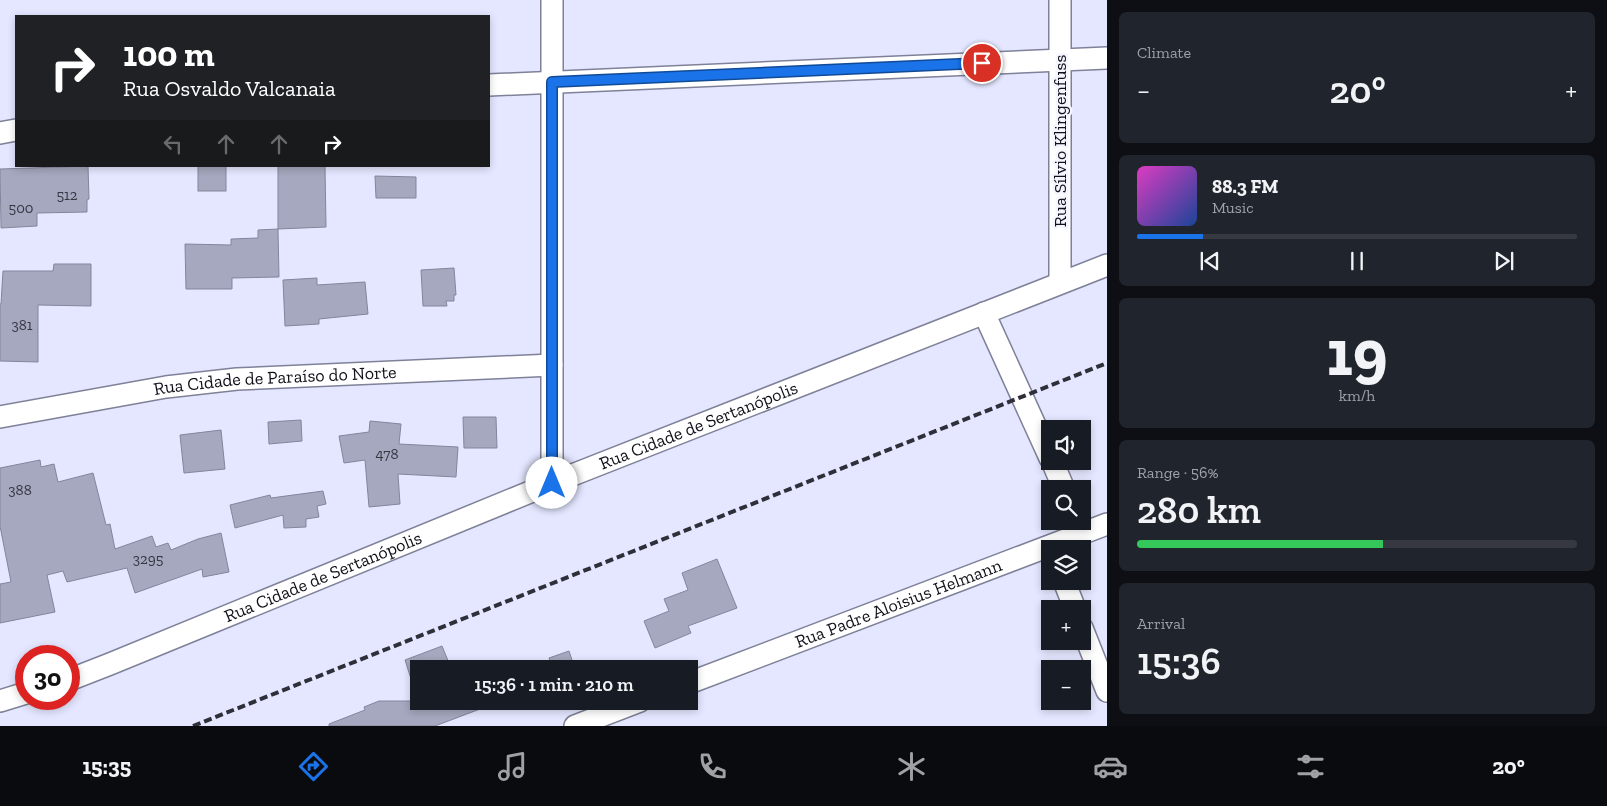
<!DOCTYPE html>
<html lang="en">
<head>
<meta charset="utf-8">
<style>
  body { margin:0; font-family:"Zilla Slab",serif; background:#20242c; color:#f1f3f6; height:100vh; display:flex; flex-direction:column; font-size:19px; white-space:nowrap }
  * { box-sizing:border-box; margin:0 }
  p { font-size:16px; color:#9ea1a6 }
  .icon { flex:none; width:28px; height:28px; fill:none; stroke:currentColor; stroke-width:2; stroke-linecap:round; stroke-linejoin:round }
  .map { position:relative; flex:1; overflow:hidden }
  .side { display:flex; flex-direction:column; gap:12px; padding:12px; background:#0d0f14; width:500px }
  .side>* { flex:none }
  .guide { position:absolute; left:15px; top:15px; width:475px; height:152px; border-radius:0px; box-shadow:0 2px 8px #0003; background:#202124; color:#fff; overflow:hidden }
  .tools { position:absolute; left:1041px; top:420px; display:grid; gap:10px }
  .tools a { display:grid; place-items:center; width:50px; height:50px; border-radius:0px; background:#171b24; box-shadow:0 2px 8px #0003; font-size:25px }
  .speed { position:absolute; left:15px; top:645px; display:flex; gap:10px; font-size:25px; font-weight:700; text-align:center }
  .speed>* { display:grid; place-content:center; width:65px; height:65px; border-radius:50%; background:#171b24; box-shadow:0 2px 8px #0003; line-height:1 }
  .speed .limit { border:8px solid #d22; background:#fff; color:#111 }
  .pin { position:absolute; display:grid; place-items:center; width:42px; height:42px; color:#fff; margin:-21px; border:2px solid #fff; border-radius:50%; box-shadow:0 1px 5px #0007 }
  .me { position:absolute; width:55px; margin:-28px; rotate:0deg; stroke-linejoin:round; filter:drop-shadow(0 0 4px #0008) }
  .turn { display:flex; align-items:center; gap:18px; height:105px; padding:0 25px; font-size:22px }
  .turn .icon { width:65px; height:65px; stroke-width:2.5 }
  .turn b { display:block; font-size:35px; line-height:42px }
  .lanes { display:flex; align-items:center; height:48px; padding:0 25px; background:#0003; justify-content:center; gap:25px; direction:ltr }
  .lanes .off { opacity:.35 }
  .big { font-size:38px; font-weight:600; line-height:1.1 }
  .side .tile { flex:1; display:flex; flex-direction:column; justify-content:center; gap:8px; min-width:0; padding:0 18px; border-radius:8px; background:#20242c }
  .side .dial { align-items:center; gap:0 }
  .dial b { font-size:65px; line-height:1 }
  .song { display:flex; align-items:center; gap:15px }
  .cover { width:60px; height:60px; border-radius:8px; background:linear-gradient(135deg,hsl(310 70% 55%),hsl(220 70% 35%)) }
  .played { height:5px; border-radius:2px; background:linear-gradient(90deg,#1a73e8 15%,#363941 15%) }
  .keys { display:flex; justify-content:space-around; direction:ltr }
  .heat { display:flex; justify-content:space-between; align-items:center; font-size:28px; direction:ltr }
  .charge { height:8px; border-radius:4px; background:linear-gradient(90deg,#34c759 56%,#363941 0) }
  .trip { position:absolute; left:410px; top:660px; width:288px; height:50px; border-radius:0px; background:#171b24; box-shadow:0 2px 8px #0003; font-weight:600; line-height:50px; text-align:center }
  .tab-bar { display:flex; height:80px; justify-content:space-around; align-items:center; background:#090b0e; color:#9ea1a6 }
  .tab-bar .icon { width:35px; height:35px }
  .tab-bar .current { color:#1a73e8 }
  .tab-bar b { font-size:22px; color:#f1f3f6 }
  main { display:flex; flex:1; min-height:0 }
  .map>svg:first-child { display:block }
</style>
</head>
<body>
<main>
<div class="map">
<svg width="1107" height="726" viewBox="0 0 1107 726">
  <rect width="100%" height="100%" fill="#e4e7ff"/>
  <g fill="#a5a8be" stroke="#83859b">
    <path d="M 88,166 L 89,199 L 87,200 L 87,212 L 37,213 L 37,226 L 1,228 L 0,169 Z"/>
    <rect x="198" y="166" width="28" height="25"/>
    <path d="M 278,166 L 325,166 L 326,227 L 278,229 Z"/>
    <path d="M 375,176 L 416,177 L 416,198 L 376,198 Z"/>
    <path d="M 278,229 L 279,277 L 232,278 L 232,289 L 186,289 L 185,244 L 231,245 L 231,239 L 258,238 L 258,230 Z"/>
    <path d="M 54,264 L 91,264 L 91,306 L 38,305 L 38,362 L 0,361 L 0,304 L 1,304 L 3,271 L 53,271 Z"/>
    <path d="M 454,268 L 456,295 L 454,295 L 454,301 L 446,301 L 447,306 L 423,306 L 421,270 Z"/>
    <path d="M 317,278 L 317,285 L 365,282 L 368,314 L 319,319 L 319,324 L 285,326 L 283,280 Z"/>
    <path d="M 463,417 L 496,417 L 497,448 L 464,448 Z"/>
    <path d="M 301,420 L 302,441 L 269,444 L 268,422 Z"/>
    <path d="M 370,421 L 401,424 L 399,444 L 458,447 L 456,477 L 398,474 L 400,504 L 369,507 L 365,460 L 344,463 L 339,436 L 369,432 Z"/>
    <path d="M 221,430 L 225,469 L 184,473 L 180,435 Z"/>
    <path d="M 40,460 L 41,467 L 54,464 L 58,482 L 93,473 L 106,525 L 110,524 L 115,549 L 152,536 L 156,547 L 168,543 L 171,550 L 198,539 L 221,533 L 229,572 L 203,577 L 202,569 L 135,593 L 127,568 L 67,582 L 63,571 L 47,575 L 55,612 L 0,623 L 0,584 L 11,582 L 0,526 L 0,468 Z"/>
    <path d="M 323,491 L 326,504 L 317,506 L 319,517 L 306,519 L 306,527 L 284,528 L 283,515 L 235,528 L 230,505 L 270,495 L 271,498 Z"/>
    <path d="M 717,559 L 737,608 L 688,626 L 691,633 L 655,648 L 644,621 L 669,611 L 664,599 L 688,590 L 682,573 Z"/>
    <path d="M 442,646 L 451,668 L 419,669 L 419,680 L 412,682 L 405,660 Z"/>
    <path d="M 569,651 L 575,669 L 553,669 L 549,658 Z"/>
    <path d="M 379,701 L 495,701 L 496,703 L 435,726 L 329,726 L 329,724 L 365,710 L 364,707 Z"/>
  </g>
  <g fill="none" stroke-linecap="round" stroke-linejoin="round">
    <g stroke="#7e8197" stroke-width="24">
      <g id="street">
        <path d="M 552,0 L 552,483"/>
        <path d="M 1060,0 L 1060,282"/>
        <path d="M 489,85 L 1107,58"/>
        <path d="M 0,133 L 16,130"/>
        <path d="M 984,313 L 1050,458"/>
        <path id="s1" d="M 0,417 L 166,387 L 237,379 L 552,365"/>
        <path d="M 1052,461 L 1064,489"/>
        <path d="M 1064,581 L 1075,609"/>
        <path d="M 1082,628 L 1107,691"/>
        <path id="s2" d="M 69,680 L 110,664 L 552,483 L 1107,265"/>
        <path id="s3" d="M 689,683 L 1107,524"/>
        <path d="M 0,701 L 26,693"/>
        <path d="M 575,726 L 640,701"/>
      </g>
    </g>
    <use href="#street" stroke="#fff" stroke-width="21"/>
    <path stroke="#2f2f39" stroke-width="4" stroke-dasharray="8 4" stroke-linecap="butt" d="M 193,726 L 1107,363"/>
  </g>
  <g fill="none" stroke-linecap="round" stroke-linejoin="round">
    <g stroke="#114b97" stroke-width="12">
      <path id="route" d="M 552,483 L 552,82 L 982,63"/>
    </g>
    <use href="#route" stroke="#1a73e8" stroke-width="9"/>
  </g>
  <g text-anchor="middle" stroke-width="5" stroke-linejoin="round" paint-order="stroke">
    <g font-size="15" fill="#353642">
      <text x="67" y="200">512</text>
      <text x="21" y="213">500</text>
      <text x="22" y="330">381</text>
      <text x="387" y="459">478</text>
      <text x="20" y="495">388</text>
      <text x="148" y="564">3295</text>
    </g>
    <g font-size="18" fill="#101018" stroke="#f4f5ff">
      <text transform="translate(1060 141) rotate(-90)" y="6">Rua Sílvio Klingenfuss</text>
      <text dy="6" stroke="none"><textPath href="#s1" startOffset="278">Rua Cidade de Paraíso do Norte</textPath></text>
      <text dy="6" stroke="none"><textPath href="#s2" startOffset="679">Rua Cidade de Sertanópolis</textPath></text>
      <text dy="6" stroke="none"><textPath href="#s2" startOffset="274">Rua Cidade de Sertanópolis</textPath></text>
      <text dy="6" stroke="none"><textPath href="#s3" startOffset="224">Rua Padre Aloisius Helmann</textPath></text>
    </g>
  </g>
</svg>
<div class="tools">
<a><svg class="icon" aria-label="sound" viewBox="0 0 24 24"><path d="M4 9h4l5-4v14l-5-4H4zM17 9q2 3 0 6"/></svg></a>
<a><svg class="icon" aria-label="search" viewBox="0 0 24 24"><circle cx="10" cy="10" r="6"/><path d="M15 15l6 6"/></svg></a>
<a><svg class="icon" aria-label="layers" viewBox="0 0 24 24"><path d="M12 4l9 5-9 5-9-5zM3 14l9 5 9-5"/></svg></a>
<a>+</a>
<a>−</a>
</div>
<div class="speed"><div class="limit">30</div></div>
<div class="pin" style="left:982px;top:63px;background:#d93025"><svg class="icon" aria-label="arrive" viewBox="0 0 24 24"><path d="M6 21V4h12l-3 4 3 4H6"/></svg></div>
<svg class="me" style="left:552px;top:483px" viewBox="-20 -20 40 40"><circle r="19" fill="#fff"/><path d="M0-13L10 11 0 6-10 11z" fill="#1a73e8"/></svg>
<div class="trip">15:36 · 1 min · 210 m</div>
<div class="guide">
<div class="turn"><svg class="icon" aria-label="right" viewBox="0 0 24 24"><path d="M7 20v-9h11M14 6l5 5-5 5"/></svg><div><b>100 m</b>Rua Osvaldo Valcanaia</div></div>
<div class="lanes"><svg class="icon off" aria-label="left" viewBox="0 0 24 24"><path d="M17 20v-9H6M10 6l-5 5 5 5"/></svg><svg class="icon off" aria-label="ahead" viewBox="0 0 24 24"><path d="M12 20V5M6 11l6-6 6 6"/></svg><svg class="icon off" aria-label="ahead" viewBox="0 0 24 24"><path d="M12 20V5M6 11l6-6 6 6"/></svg><svg class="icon" aria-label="right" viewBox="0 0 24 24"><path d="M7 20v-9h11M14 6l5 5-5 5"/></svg></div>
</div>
</div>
<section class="side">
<div class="tile"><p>Climate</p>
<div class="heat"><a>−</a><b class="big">20°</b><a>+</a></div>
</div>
<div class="tile">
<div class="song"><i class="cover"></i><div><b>88.3 FM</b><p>Music</p></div></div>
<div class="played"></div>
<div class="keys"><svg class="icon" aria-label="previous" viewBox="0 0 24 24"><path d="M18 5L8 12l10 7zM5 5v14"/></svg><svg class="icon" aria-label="pause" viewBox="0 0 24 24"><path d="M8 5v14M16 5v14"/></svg><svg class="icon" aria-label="next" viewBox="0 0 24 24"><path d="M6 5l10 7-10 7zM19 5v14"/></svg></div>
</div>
<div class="tile dial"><b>19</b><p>km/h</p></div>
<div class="tile"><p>Range · 56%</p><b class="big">280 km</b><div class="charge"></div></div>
<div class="tile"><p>Arrival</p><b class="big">15:36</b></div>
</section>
</main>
<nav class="tab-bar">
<b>15:35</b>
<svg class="icon current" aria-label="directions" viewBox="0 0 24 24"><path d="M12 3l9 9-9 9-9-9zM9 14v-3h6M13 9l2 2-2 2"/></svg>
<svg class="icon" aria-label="music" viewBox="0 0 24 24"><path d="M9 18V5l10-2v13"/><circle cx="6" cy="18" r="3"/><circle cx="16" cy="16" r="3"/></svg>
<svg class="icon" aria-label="phone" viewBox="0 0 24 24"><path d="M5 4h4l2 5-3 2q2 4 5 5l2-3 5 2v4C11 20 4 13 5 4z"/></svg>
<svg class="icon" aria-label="climate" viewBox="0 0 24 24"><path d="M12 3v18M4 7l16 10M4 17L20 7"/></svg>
<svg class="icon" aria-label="car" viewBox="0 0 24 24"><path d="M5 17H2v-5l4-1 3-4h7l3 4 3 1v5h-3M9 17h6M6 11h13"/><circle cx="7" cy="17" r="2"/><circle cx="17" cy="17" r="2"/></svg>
<svg class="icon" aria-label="filters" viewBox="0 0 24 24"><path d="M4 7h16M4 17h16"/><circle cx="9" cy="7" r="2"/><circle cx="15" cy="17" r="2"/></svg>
<b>20°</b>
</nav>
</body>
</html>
